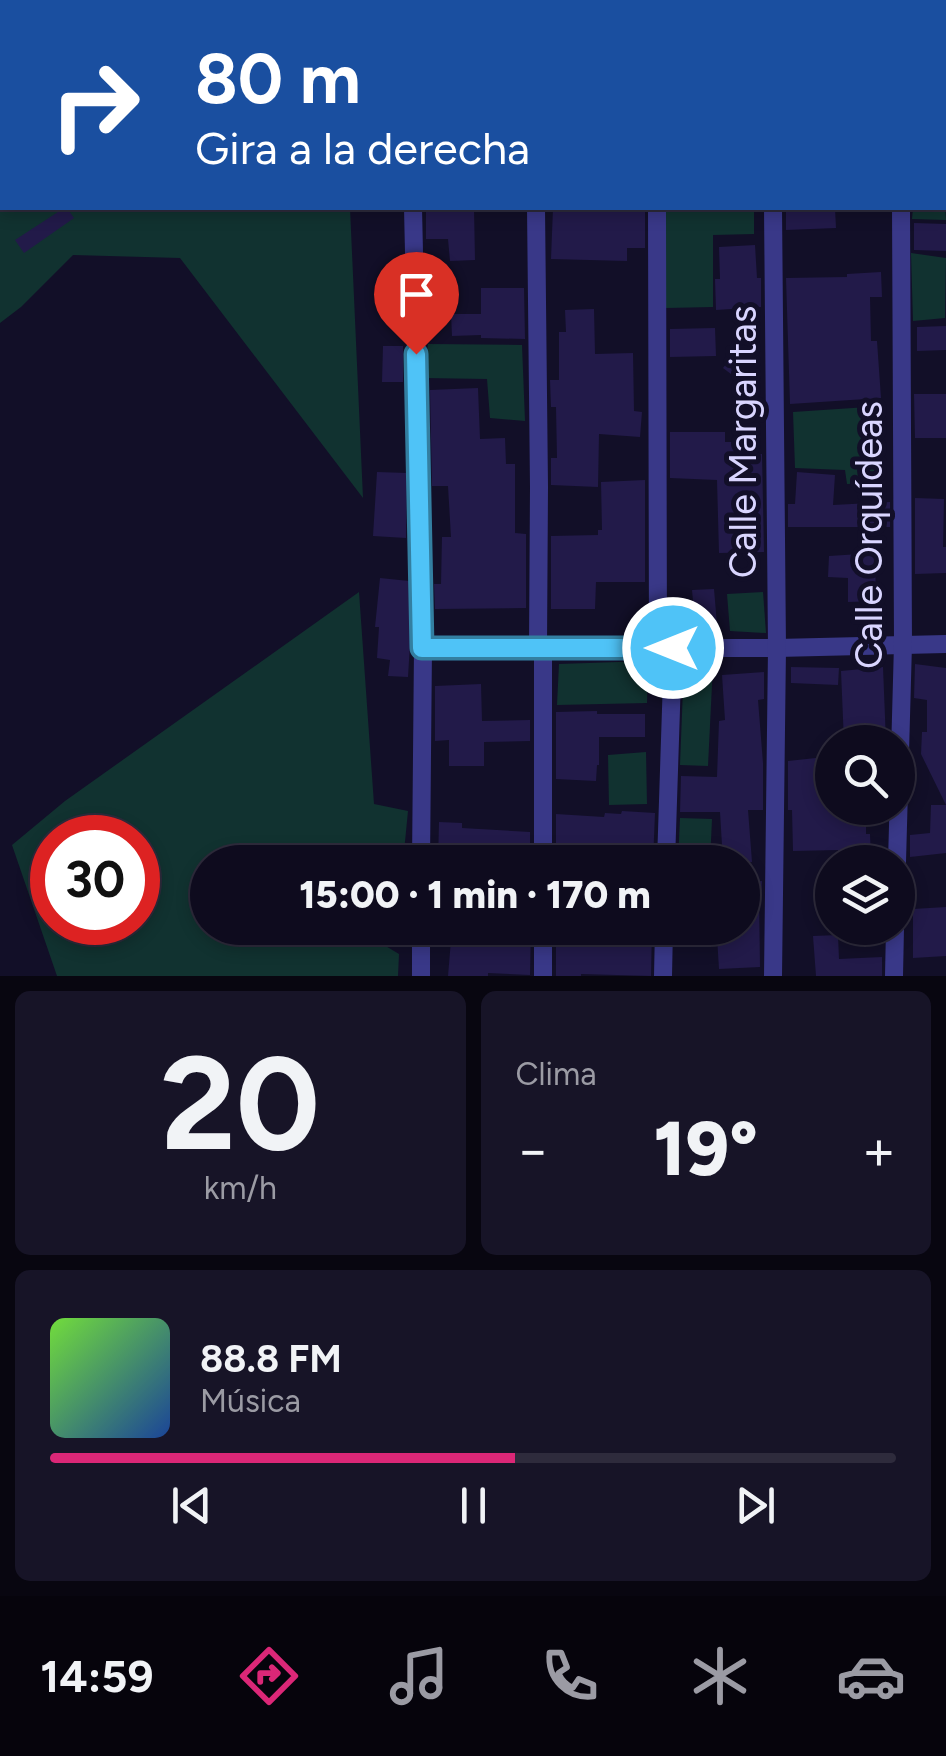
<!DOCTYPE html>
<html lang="es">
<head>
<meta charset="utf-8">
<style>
  body { margin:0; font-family:Figtree,sans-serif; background:#171427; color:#f1f3f6; height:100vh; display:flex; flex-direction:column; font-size:38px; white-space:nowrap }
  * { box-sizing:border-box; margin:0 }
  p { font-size:32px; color:#9b9ba4 }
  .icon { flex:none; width:55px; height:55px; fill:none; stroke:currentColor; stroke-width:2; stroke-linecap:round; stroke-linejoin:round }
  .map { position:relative; height:976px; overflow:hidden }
  .details { display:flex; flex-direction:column; gap:15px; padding:15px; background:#080610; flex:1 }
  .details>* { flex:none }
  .hud { position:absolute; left:0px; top:0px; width:948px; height:210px; box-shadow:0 5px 15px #0003,0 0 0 2px #2e2b3c; background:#1a4fa0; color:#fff; overflow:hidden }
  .tools { position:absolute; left:815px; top:725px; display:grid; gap:20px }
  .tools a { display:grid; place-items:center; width:100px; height:100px; border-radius:50%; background:#0e0b1e; box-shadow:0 5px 15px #0003,0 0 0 2px #2e2b3c; font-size:50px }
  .speed { position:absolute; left:30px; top:815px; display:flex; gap:20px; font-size:50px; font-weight:700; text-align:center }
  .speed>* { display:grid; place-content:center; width:130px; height:130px; border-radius:50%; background:#0e0b1e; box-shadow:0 5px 15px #0003,0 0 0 2px #2e2b3c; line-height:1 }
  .speed .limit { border:15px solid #d22; background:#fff; color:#111 }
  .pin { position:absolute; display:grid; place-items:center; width:85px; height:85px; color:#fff; margin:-102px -42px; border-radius:50% 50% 50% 0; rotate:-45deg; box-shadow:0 0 10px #0007 }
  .pin .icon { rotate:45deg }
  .me { position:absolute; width:110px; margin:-55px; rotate:270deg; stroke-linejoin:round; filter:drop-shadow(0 0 8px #0008) }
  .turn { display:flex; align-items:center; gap:35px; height:210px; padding:0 30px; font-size:45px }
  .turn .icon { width:130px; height:130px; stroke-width:2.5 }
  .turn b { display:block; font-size:70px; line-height:85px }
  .big { font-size:75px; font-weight:800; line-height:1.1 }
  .details .tile { flex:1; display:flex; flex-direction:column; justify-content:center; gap:15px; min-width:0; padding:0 35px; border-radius:15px; background:#171427 }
  .details .dial { align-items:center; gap:0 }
  .dial b { font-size:130px; line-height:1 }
  .song { display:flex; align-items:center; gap:30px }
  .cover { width:120px; height:120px; border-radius:15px; background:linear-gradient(135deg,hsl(100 70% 55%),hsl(220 70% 35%)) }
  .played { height:10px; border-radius:5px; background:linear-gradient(90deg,#db2777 55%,#2e2b3c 55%) }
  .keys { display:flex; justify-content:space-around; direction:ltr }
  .heat { display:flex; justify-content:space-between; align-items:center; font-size:55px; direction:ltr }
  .details .tiles { flex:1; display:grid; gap:15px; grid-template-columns:1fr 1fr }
  .tile:last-child { grid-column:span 2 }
  .trip { position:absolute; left:190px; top:845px; width:570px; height:100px; border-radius:50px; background:#0e0b1e; box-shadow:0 5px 15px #0003,0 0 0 2px #2e2b3c; font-weight:800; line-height:100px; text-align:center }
  .dock { display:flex; height:160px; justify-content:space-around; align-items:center; background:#06040c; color:#9b9ba4 }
  .dock .icon { width:70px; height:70px }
  .dock .active { color:#db2777 }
  .dock b { font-size:45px; color:#f1f3f6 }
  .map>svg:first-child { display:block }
</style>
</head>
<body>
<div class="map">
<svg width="946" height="976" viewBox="0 0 946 976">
  <rect width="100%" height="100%" fill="#120f28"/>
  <g fill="#113230" fill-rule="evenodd">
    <path d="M 0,153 L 2,153 L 2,208 L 350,208 L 363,498 L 180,258 L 73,255 L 21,307 L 0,323 Z"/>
    <path d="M 945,203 L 946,220 L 912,219 L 913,208 L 945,208 Z"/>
    <path d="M 664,208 L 712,208 L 713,211 L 754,211 L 754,234 L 713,235 L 713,307 L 666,308 Z"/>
    <path d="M 911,253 L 946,258 L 945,318 L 913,321 Z"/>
    <path d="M 428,344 L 522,345 L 525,421 L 490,418 L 487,379 L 424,378 Z"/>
    <path d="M 883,406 L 883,483 L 847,484 L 845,470 L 795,468 L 793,412 Z"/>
    <path d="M 359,592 L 374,804 L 408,811 L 403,862 L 208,862 L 208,928 L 366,928 L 364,933 L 399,954 L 398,976 L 57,976 L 12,845 L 65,801 ZM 52,838 L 138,838 L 138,922 L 52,922 Z"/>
    <path d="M 763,592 L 766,633 L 730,631 L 727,594 Z"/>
    <path d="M 648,661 L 647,703 L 557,705 L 559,664 Z"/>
    <path d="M 684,663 L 713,664 L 708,766 L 680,765 Z"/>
    <path d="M 646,752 L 647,804 L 609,805 L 608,755 Z"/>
    <path d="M 680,818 L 712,819 L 710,862 L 678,862 Z"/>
  </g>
  <g fill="#221a49">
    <path d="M 64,208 L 67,208 L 74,218 L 24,253 L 15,240 Z"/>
    <path d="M 426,208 L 474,208 L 475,260 L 450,261 L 448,239 L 426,239 Z"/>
    <path d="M 553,208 L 645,208 L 645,248 L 627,248 L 627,261 L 551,259 Z"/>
    <path d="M 786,208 L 835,208 L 836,228 L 786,230 Z"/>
    <path d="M 914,223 L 946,224 L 946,251 L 914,250 Z"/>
    <path d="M 755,245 L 757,278 L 761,278 L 761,307 L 716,310 L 715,279 L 720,279 L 719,247 Z"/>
    <path d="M 881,272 L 882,297 L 870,297 L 871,341 L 877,341 L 881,398 L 790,404 L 786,278 L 847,277 L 847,274 Z"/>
    <path d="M 481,288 L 524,288 L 525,339 L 481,338 L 481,335 L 452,336 L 451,314 L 481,314 Z"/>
    <path d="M 594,309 L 595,354 L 633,353 L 634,411 L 642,412 L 640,437 L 599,434 L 598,487 L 551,485 L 551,458 L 557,458 L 556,407 L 551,407 L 550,380 L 559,380 L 559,332 L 566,332 L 565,310 Z"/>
    <path d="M 946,326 L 946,350 L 917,351 L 917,327 Z"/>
    <path d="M 715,328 L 716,356 L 670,357 L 670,329 Z"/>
    <path d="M 383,346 L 403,346 L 403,382 L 382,382 Z"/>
    <path d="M 738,349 L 758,364 L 743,383 L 723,368 Z"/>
    <path d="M 478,388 L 480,439 L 505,438 L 506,464 L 515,464 L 515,533 L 526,534 L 526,608 L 435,609 L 434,584 L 441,584 L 442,537 L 451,537 L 448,486 L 432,486 L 430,390 Z"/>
    <path d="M 914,394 L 946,394 L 946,438 L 915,438 Z"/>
    <path d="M 670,432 L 725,432 L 725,442 L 756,442 L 756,454 L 762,454 L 764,552 L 719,553 L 717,480 L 670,478 Z"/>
    <path d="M 377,472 L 407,473 L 406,538 L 373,536 Z"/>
    <path d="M 797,472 L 835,475 L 833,505 L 890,502 L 890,527 L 788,527 L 788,504 L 795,504 Z"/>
    <path d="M 645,480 L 645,582 L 596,582 L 595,609 L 551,609 L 551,536 L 598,535 L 598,530 L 602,530 L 601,482 Z"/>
    <path d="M 915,498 L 944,499 L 943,547 L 946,547 L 946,573 L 915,574 Z"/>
    <path d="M 875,553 L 876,601 L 848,602 L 848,578 L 828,577 L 829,556 Z"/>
    <path d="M 380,578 L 409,581 L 410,644 L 408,677 L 388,676 L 390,660 L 377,658 L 379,627 L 375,627 Z"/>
    <path d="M 714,589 L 718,636 L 670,636 L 670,602 L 693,601 L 692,590 Z"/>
    <path d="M 915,664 L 946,668 L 946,853 L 910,857 L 910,835 L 930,833 L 931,805 L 946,805 L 921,754 L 922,732 L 927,732 L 927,700 L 914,698 Z"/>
    <path d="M 791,667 L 839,668 L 838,685 L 791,683 Z"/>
    <path d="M 883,667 L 886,742 L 844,742 L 841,671 Z"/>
    <path d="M 764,672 L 764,699 L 758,700 L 763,763 L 763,810 L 748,810 L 752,862 L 723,862 L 720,812 L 680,812 L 681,776 L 717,777 L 719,721 L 725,720 L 722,675 Z"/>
    <path d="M 481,684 L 482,721 L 530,720 L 530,741 L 484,742 L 484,766 L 449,766 L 449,740 L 435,741 L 435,686 Z"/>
    <path d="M 597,711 L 597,714 L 645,714 L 645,737 L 599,737 L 599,765 L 597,765 L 596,781 L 556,779 L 556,712 Z"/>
    <path d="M 825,757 L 832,760 L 832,808 L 866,810 L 866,834 L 870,834 L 871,858 L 838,858 L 838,850 L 793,851 L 792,810 L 788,810 L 788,761 Z"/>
    <path d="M 622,811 L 655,813 L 653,862 L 572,862 L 573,848 L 556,847 L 556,814 L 604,817 L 605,813 L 621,814 Z"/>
    <path d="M 439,822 L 462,823 L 462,828 L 530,832 L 530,862 L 486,860 L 486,862 L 438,862 Z"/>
    <path d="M 762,881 L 761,898 L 759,898 L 760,967 L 719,969 L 717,937 L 742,936 L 742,882 Z"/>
    <path d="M 946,907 L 946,956 L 913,958 L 913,909 Z"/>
    <path d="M 498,928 L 531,928 L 530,975 L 488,973 L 488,976 L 448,976 L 451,940 L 498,941 Z"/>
    <path d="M 556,928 L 583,928 L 583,935 L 640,935 L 640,928 L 652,928 L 651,976 L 581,974 L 581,976 L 556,976 Z"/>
    <path d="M 838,935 L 839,959 L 882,957 L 882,976 L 816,976 L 813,936 Z"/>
  </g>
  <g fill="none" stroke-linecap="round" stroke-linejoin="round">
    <g stroke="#393888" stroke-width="18">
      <path d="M 312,2 L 321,0"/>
      <path d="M 796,2 L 796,0"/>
      <path d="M 0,32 L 2,31"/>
      <path d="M 945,116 L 946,116"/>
      <path d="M 0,141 L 2,141"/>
      <path d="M 413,208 L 423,648 L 421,862"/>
      <path d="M 536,208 L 539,487 L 538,647"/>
      <path d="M 657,208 L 658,649"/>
      <path d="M 423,648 L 777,648 L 946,644"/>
      <path d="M 543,862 L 543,647"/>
      <path d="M 666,862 L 673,648"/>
      <path d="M 897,862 L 903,644 L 901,208"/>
      <path d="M 421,976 L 421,928"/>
      <path d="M 543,976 L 543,928"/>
      <path d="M 663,976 L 664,928"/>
      <path d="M 773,976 L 777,648 L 773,208"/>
      <path d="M 894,976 L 895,928"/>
    </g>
  </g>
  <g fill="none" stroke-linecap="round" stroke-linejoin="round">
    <g stroke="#337fa1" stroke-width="25">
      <path id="route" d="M 416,354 L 422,648 L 673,648"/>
    </g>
    <use href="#route" stroke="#4fc3f7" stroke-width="18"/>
  </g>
  <g text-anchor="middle" stroke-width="10" stroke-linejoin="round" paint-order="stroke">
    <g font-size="38" fill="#d9d5ff" stroke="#120f28">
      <text transform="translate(743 442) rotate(-90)" y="13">Calle Margaritas</text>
      <text transform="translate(869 535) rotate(-90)" y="13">Calle Orquídeas</text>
    </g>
  </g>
</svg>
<div class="tools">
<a><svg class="icon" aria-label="search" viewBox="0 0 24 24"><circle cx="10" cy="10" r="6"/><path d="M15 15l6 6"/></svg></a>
<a><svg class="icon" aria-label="layers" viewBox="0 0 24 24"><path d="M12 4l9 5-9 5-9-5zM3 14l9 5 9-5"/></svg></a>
</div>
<div class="speed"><div class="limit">30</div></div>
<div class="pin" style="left:416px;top:354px;background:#d93025"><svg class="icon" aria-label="arrive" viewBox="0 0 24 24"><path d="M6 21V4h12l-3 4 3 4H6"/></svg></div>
<svg class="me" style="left:673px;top:648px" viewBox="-20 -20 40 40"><circle r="17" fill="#4fc3f7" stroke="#fff" stroke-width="3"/><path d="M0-11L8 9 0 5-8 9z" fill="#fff"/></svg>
<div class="trip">15:00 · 1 min · 170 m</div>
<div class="hud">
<div class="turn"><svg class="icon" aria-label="right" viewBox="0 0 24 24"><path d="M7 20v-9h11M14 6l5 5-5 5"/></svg><div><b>80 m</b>Gira a la derecha</div></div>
</div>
</div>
<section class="details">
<div class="tiles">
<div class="tile dial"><b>20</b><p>km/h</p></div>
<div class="tile"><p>Clima</p>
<div class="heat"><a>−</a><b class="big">19°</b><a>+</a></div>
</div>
<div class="tile">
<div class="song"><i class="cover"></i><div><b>88.8 FM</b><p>Música</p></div></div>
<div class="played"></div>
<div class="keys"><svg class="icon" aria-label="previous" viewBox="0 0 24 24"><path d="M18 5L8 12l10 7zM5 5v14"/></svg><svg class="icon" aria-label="pause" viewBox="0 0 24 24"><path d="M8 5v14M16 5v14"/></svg><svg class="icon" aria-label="next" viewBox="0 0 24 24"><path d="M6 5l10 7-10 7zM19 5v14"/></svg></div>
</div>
</div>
</section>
<nav class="dock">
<b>14:59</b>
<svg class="icon active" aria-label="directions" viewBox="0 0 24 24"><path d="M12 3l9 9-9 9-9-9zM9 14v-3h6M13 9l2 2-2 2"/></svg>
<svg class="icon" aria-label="music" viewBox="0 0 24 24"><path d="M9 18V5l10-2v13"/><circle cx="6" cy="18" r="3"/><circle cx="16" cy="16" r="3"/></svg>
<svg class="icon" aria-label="phone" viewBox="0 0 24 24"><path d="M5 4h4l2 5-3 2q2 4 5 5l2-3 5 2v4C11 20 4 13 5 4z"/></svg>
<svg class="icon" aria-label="climate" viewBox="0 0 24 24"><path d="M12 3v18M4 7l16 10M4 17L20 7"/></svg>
<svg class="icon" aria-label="car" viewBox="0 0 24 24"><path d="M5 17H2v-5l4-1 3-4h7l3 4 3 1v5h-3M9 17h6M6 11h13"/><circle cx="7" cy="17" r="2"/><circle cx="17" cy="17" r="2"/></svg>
</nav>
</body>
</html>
